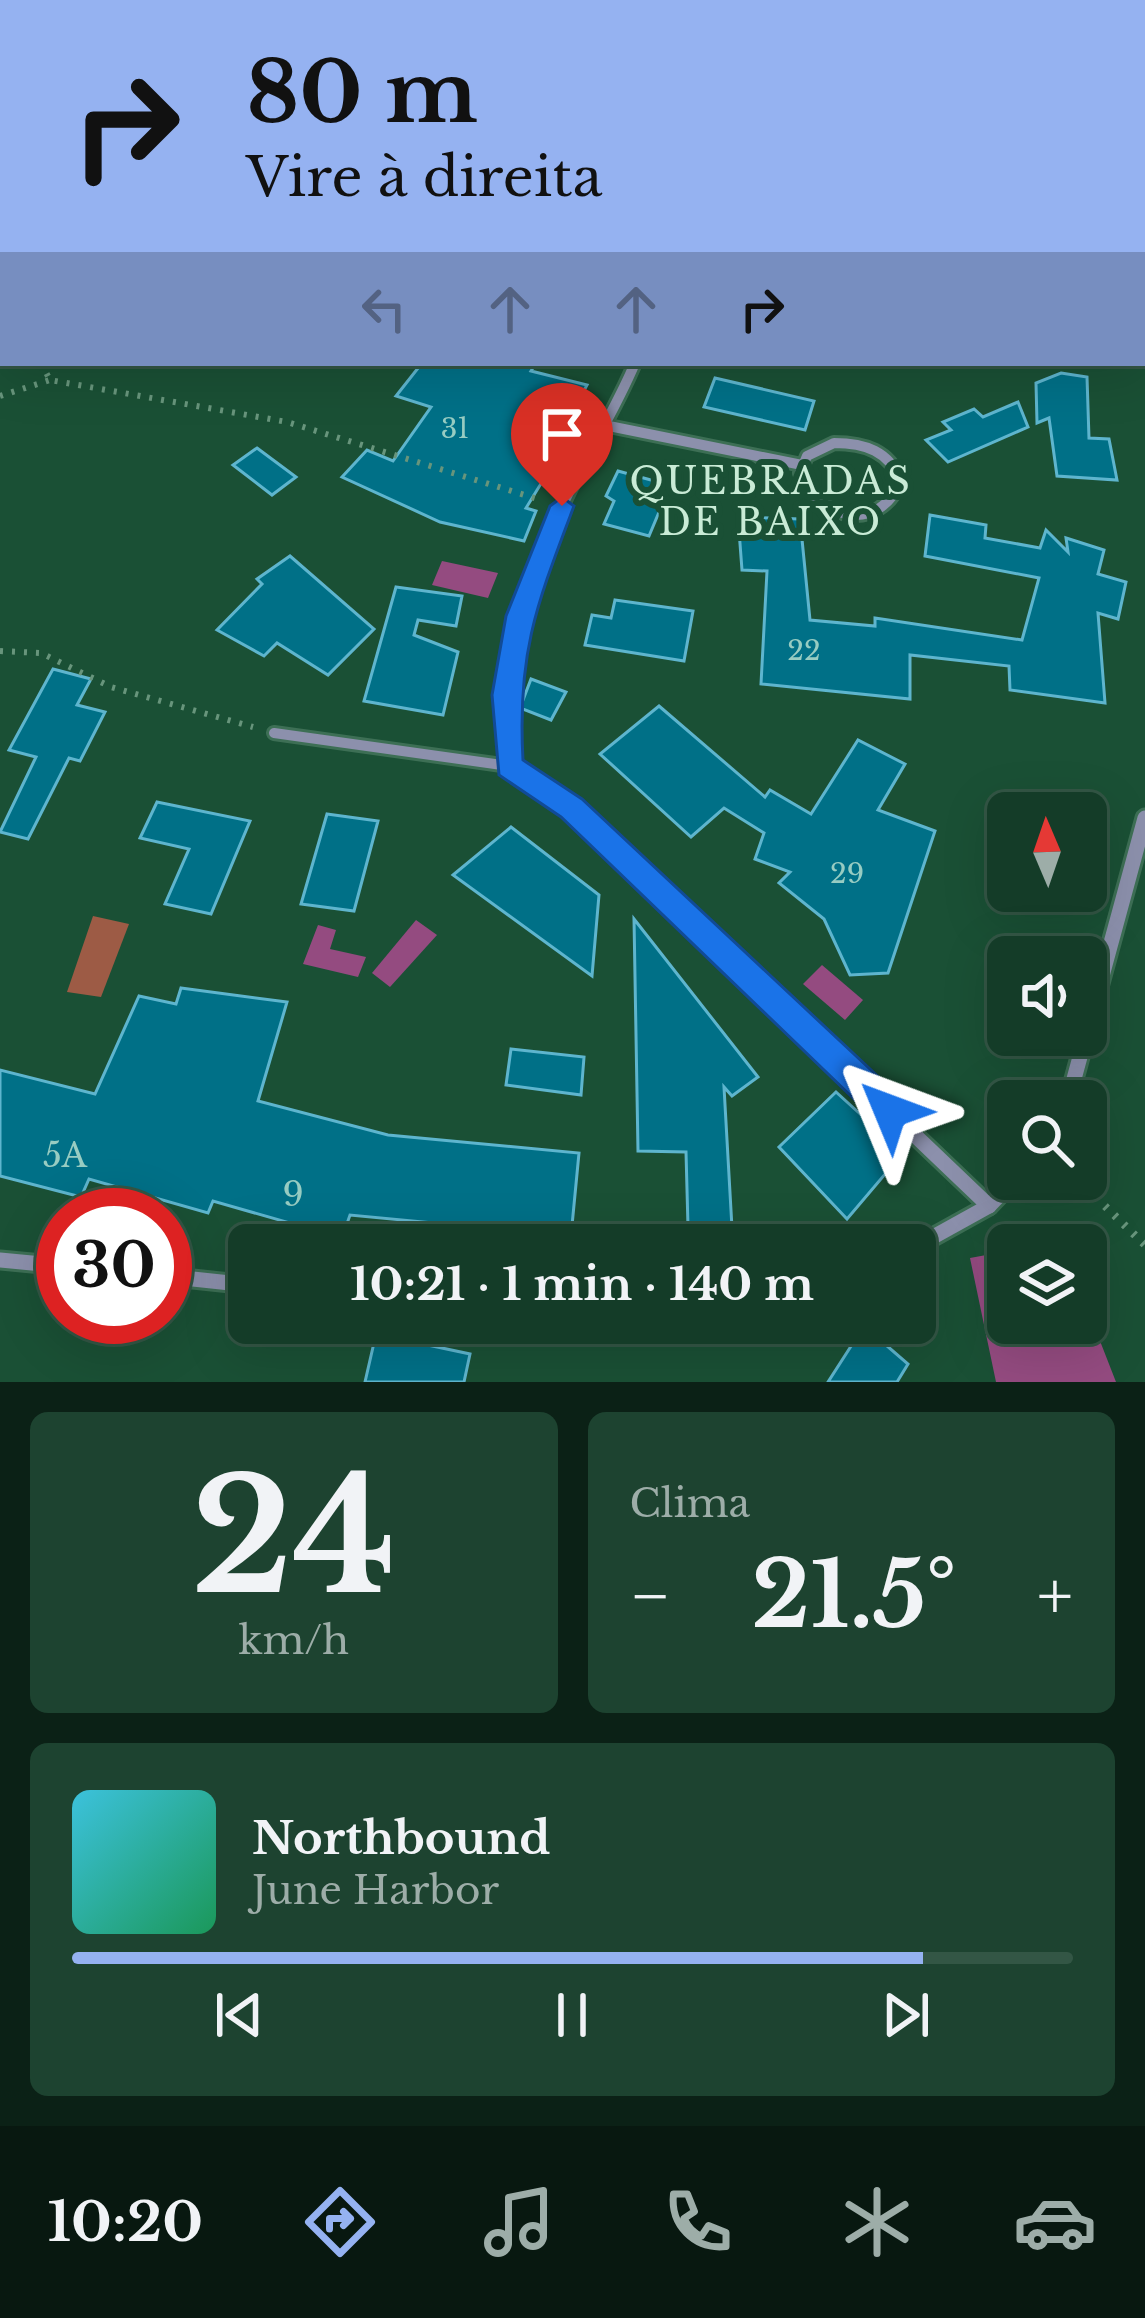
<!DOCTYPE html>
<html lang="pt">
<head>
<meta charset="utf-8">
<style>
  body { margin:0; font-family:"Libre Baskerville",serif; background:#1d4330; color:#f1f3f6; height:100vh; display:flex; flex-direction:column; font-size:45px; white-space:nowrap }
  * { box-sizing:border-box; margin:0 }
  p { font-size:39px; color:#9dada8 }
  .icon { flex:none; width:66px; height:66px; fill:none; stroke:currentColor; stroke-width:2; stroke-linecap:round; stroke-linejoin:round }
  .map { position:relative; height:1382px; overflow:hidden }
  .side { display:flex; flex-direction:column; gap:30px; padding:30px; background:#0b2116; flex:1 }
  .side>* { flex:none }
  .banner { position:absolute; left:0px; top:0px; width:1146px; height:366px; box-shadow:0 12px 48px #0002,0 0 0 3px #335645; background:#95b2f1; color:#111; overflow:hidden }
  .needle { width:78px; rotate:358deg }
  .buttons { position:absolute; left:987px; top:792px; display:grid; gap:24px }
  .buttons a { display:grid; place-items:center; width:120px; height:120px; border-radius:18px; background:#143c28; box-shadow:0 12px 48px #0002,0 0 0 3px #335645; font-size:60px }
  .speed { position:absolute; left:36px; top:1188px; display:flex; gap:24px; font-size:60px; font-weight:700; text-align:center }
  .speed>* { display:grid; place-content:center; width:156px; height:156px; border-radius:50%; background:#143c28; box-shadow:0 12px 48px #0002,0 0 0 3px #335645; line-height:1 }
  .speed .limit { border:18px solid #d22; background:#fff; color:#111 }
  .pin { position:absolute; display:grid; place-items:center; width:102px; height:102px; color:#fff; margin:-123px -51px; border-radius:50% 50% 50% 0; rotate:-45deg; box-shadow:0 0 12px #0007 }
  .pin .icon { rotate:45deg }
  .me { position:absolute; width:132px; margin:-66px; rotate:314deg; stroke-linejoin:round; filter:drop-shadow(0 0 9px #0008) }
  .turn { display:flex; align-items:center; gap:42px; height:252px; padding:0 48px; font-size:54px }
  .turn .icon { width:156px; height:156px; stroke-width:2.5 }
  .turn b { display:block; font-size:84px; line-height:102px }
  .lanes { display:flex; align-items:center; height:114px; padding:0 48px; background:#0003; justify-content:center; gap:60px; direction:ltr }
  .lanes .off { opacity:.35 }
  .big { font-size:90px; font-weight:700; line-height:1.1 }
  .side .widget { flex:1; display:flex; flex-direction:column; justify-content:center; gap:18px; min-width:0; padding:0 42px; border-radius:18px; background:#1d4330 }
  .side .dial { align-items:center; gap:0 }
  .dial b { font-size:156px; line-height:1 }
  .song { display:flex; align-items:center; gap:36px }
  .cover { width:144px; height:144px; border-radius:18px; background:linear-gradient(135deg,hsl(190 70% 55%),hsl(150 70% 35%)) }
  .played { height:12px; border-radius:6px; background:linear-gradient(90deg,#95b2f1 85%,#335645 85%) }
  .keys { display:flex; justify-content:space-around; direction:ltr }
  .heat { display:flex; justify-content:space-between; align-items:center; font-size:66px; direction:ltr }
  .side .tiles { flex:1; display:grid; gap:30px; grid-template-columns:1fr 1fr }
  .widget:last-child { grid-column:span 2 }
  .trip { position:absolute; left:228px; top:1224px; width:708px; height:120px; border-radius:18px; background:#143c28; box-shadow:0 12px 48px #0002,0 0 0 3px #335645; font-weight:700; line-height:120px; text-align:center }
  .tab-bar { display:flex; height:192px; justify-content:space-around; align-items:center; background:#081810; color:#9dada8 }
  .tab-bar .icon { width:84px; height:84px }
  .tab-bar .active { color:#95b2f1 }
  .tab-bar b { font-size:54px; color:#f1f3f6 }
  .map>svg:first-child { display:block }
</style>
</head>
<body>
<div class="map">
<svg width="1145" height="1382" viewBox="0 0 1145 1382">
  <rect width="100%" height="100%" fill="#1a5035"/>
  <path fill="#9d5b45" d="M 93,916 L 129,924 L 101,997 L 67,992 Z"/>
  <g fill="#944b80">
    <path d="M 442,561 L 498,573 L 488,598 L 432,585 Z"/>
    <path d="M 416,920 L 437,935 L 390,987 L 372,973 Z"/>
    <path d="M 318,925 L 336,930 L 330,949 L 366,957 L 358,977 L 303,964 Z"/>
    <path d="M 822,965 L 863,1000 L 845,1020 L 803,984 Z"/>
    <path d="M 1008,1251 L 1008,1323 L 1086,1323 L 1086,1305 L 1116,1382 L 996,1382 L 970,1258 Z"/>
  </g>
  <g fill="#007087" stroke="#5eb5ce" stroke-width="3">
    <path d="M 422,363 L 536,363 L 531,371 L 587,385 L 553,448 L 561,451 L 526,508 L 536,511 L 524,541 L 440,522 L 342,477 L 367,450 L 393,461 L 431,407 L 396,396 Z"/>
    <path d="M 1061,373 L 1087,377 L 1089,438 L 1109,439 L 1117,480 L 1057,476 L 1049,418 L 1037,423 L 1036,383 Z"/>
    <path d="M 715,378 L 814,401 L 805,430 L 704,407 Z"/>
    <path d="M 1018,402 L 1028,427 L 948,462 L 926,440 L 951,430 L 943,422 L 974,409 L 983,417 Z"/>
    <path d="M 257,448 L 296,477 L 272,495 L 233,465 Z"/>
    <path d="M 618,471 L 662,483 L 653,503 L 662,505 L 649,536 L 604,524 L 614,501 L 606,496 Z"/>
    <path d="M 930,515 L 986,525 L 985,538 L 1040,548 L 1046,530 L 1068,552 L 1066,538 L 1104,550 L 1098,574 L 1126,582 L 1118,619 L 1098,613 L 1105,703 L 1010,690 L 1009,666 L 910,655 L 910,699 L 761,684 L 767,571 L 742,570 L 738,517 L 800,519 L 810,620 L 875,626 L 875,618 L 1022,640 L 1039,578 L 925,556 Z"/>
    <path d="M 290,556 L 374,629 L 328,675 L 277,643 L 264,656 L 217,630 L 262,584 L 257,579 Z"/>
    <path d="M 396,587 L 462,596 L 456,626 L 418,620 L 414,635 L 458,652 L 443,715 L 364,701 Z"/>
    <path d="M 615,600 L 693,611 L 684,661 L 585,645 L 592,615 L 611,618 Z"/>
    <path d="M 53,669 L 91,679 L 77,705 L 105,712 L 80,761 L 69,758 L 28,839 L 0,832 L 36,757 L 9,750 Z"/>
    <path d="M 531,679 L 566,692 L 551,720 L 520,708 Z"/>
    <path d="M 659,706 L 765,797 L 770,790 L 811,814 L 858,740 L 905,764 L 878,810 L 935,831 L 888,973 L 850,975 L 824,919 L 779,883 L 790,872 L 755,859 L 764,833 L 724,808 L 691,837 L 600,754 Z"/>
    <path d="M 157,802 L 250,821 L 211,914 L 165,904 L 189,849 L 140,838 Z"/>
    <path d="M 327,814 L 378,821 L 354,911 L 301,904 Z"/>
    <path d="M 511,827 L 599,895 L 592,976 L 453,875 Z"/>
    <path d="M 634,919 L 758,1077 L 732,1096 L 724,1087 L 732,1228 L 688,1227 L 686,1152 L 638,1151 Z"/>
    <path d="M 181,988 L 287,1002 L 258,1101 L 388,1135 L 579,1153 L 571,1236 L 350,1215 L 342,1238 L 213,1201 L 208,1213 L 89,1179 L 81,1197 L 0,1176 L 0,1070 L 95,1094 L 139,996 L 176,1004 Z"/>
    <path d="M 511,1049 L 584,1057 L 581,1095 L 506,1085 Z"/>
    <path d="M 836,1092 L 903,1153 L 847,1219 L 779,1147 Z"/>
    <path d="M 864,1326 L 908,1364 L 897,1382 L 828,1382 Z"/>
    <path d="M 376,1334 L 470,1354 L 464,1382 L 365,1382 Z"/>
  </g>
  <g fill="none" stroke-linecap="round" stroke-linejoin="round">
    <g stroke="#3d6f55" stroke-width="10">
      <path id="service" d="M 15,3 L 22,0"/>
    </g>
    <g stroke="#3d6f55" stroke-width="16">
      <g id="minor-far1">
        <path d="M 604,425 L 802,465"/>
        <path d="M 834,443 C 865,443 889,451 901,481 C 878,534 821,520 800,473 L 807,456 Z"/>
        <path d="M 274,733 L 509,766"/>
        <path d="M 557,798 L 509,766 C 507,666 527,577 571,488 C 592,446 617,406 635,363"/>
      </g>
    </g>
    <g stroke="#3d6f55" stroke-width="21">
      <g id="minor">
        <path d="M 552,795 L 572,808 L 989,1206"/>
        <path d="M 1068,1101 L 1145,818"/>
        <path d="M 915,1247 L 989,1206 L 1015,1179"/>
        <path d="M 0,1260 L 63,1266"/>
        <path d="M 165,1276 L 249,1285"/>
      </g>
    </g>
    <g stroke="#68957c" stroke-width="4.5" stroke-dasharray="1.5 6" stroke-linecap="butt">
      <path d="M 361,0 L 369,3"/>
      <path d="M 818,3 L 823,0"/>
      <path d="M 0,288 L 3,293"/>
    </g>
    <g stroke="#68957c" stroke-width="6" stroke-dasharray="3 9" stroke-linecap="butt">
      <path d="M 41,363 L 50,380 L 287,422 L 541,500"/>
      <path d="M 0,396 L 50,380"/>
      <path d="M 0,651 L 41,653 L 111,687 L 253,727"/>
    </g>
    <path stroke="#68957c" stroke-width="8" stroke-dasharray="3 10" stroke-linecap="butt" d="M 1077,1179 L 1145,1245"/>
    <use href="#service" stroke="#8c90ac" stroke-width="6"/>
    <use href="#minor-far1" stroke="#8c90ac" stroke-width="10"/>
    <use href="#minor" stroke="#8c90ac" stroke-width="15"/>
  </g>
  <path fill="#1a73e8" stroke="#114b97" stroke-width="3" d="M 562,497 L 574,506 C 537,604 517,652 523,760 L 582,799 L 902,1099 L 907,1111 L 902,1122 L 890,1127 L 878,1122 L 561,817 L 499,775 L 492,695 L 506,616 L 550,506 Z"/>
  <g text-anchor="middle" stroke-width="12" stroke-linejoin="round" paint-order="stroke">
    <g font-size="27" fill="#97ccc2">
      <text x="455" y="438">31</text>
      <text x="804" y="660">22</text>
      <text x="847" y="883">29</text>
    </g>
    <g font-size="33" fill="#97ccc2">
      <text x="65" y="1167">5A</text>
      <text x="293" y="1206">9</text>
    </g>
    <g font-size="36" letter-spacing="3" fill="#c9ebd6" stroke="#1a5035">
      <text x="771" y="494">QUEBRADAS<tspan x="771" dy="41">DE BAIXO</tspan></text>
    </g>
  </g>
</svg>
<div class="buttons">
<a><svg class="needle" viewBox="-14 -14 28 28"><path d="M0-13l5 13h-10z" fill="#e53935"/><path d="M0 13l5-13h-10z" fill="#9dada8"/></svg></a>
<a><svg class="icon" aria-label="sound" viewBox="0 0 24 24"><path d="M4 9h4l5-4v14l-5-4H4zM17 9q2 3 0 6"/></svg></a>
<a><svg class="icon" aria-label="search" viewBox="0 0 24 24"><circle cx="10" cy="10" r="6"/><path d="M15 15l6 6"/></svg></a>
<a><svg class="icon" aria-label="layers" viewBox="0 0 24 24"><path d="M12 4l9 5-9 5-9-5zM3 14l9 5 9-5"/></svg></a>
</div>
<div class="speed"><div class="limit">30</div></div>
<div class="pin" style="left:562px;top:506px;background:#d93025"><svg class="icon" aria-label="arrive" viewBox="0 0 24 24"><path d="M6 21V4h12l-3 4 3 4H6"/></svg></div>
<svg class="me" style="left:890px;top:1111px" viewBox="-20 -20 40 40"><path d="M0-17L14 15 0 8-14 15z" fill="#1a73e8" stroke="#fff" stroke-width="4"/></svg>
<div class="trip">10:21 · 1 min · 140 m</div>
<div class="banner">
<div class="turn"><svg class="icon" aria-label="right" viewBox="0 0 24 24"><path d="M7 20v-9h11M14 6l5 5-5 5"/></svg><div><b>80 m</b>Vire à direita</div></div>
<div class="lanes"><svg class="icon off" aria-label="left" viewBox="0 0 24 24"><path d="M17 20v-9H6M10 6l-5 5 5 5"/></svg><svg class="icon off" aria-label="ahead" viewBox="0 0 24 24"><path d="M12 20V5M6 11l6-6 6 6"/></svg><svg class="icon off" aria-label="ahead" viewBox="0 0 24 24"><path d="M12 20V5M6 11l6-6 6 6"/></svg><svg class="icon" aria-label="right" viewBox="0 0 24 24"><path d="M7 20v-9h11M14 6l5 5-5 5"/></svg></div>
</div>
</div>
<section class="side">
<div class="tiles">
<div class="widget dial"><b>24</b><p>km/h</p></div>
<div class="widget"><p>Clima</p>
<div class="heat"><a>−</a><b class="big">21.5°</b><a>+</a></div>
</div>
<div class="widget">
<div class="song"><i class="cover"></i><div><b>Northbound</b><p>June Harbor</p></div></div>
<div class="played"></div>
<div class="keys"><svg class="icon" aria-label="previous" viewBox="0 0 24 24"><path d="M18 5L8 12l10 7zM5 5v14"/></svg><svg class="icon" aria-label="pause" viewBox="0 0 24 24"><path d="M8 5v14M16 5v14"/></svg><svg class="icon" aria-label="next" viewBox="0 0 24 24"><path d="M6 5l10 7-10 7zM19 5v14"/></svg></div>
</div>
</div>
</section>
<nav class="tab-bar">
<b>10:20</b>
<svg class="icon active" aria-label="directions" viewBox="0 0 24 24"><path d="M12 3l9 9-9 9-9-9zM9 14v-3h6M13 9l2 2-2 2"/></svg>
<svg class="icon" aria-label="music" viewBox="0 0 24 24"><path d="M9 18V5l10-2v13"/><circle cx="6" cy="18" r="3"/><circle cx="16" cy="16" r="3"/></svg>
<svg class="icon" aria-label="phone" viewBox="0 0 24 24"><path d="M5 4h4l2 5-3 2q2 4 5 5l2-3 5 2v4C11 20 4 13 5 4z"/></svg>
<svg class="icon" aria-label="climate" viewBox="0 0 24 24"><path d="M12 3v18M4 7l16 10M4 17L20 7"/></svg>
<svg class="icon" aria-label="car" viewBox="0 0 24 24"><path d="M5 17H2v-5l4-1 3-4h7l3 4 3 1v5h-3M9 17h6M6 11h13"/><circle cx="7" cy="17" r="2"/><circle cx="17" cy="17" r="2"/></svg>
</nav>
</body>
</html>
